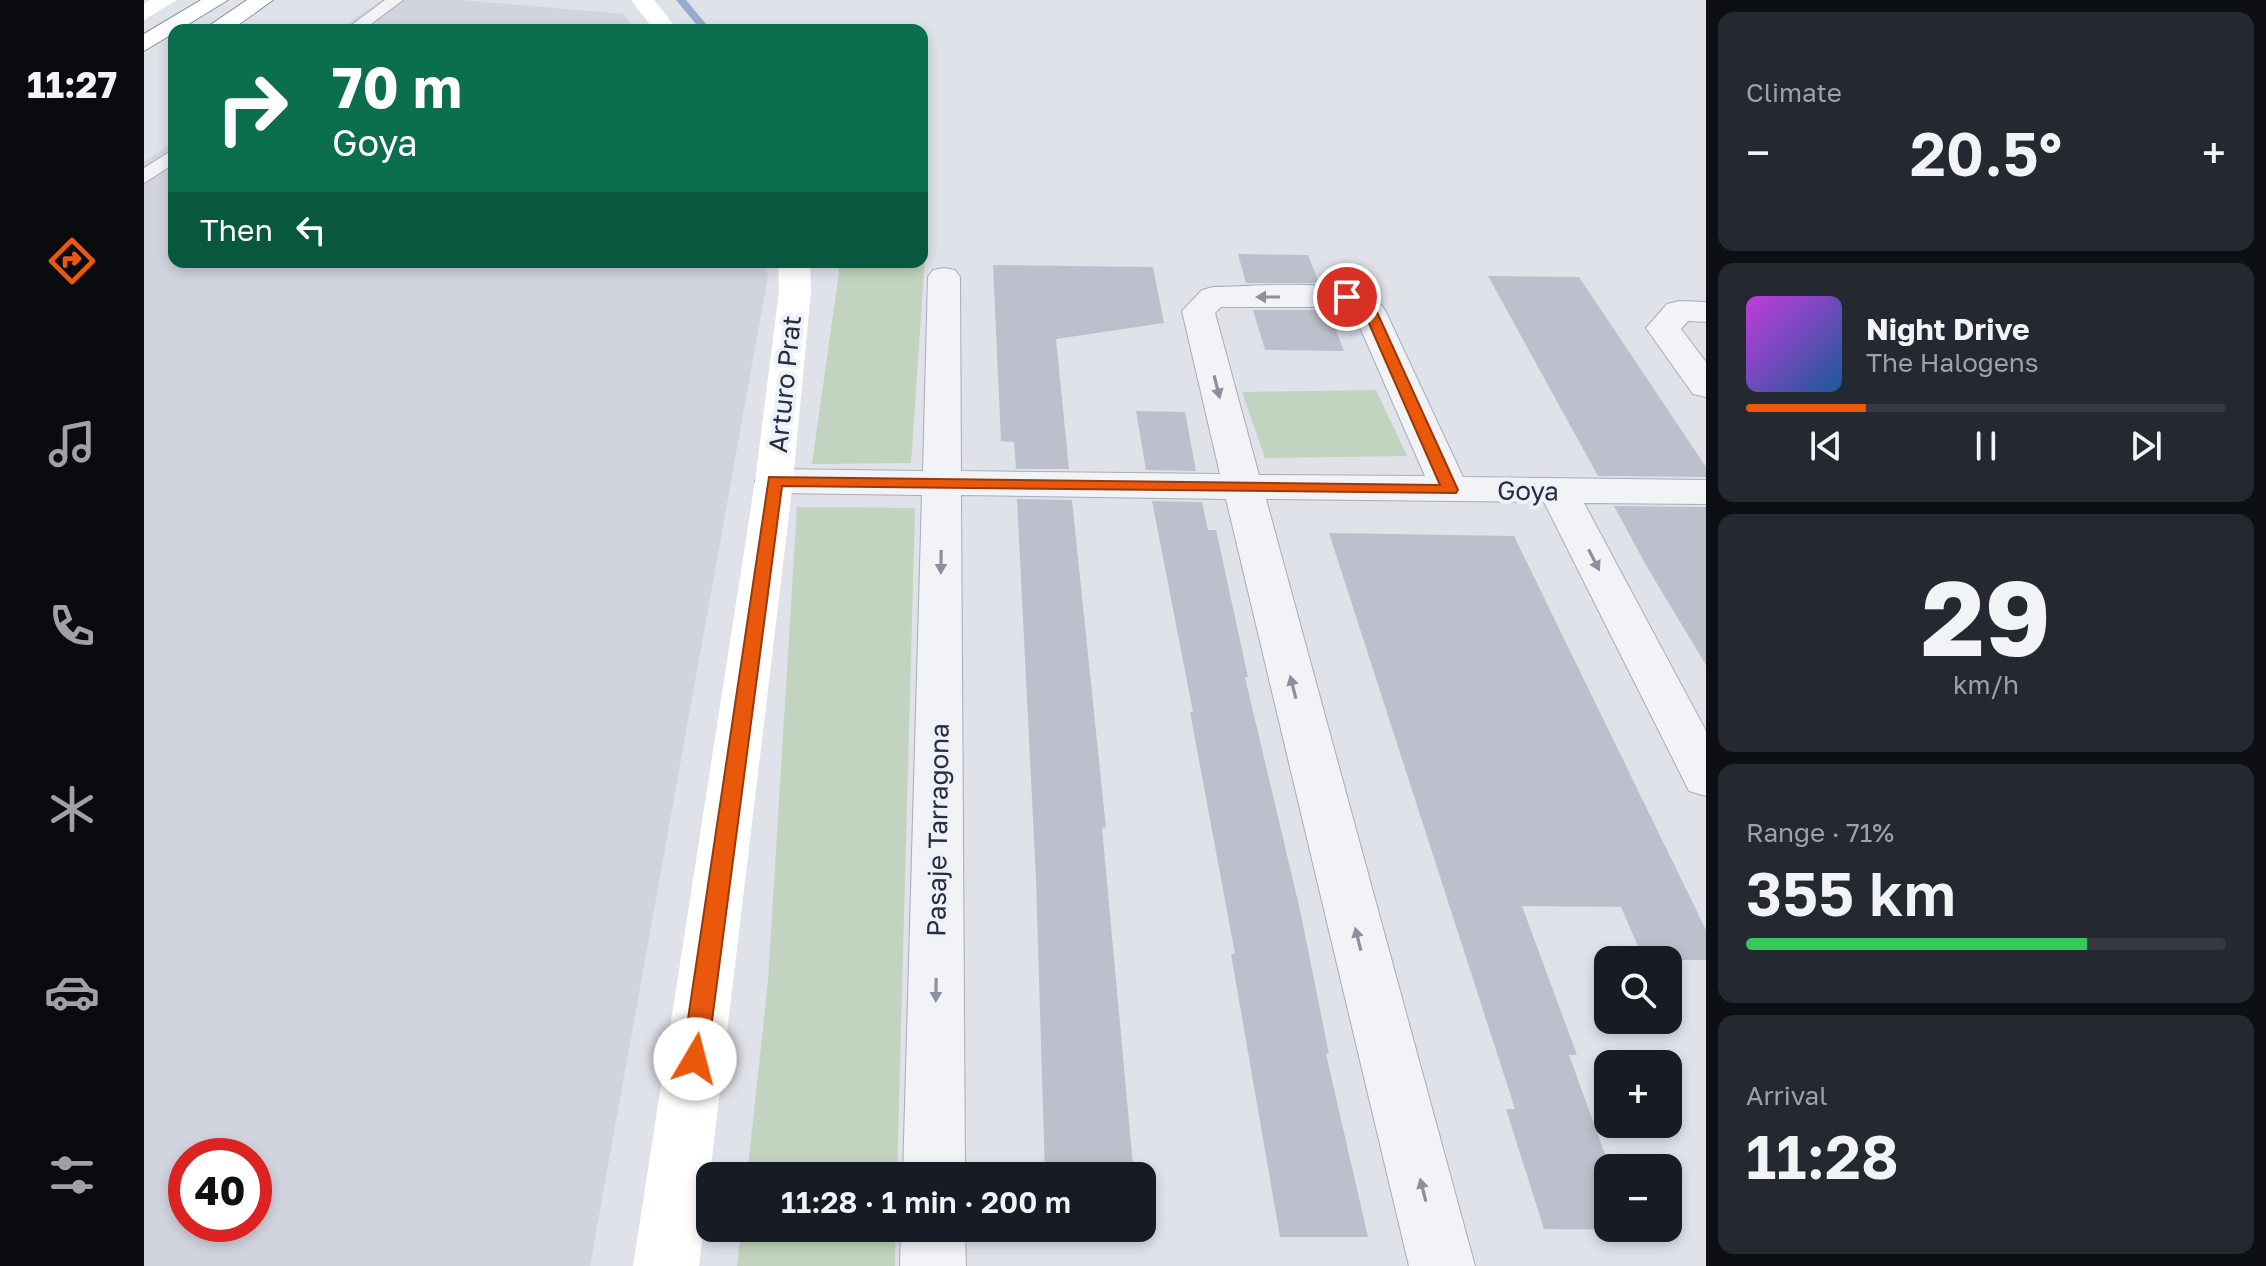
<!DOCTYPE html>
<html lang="en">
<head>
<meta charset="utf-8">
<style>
  body { margin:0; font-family:"Golos Text",sans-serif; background:#242831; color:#f1f3f6; height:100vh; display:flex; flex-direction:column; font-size:30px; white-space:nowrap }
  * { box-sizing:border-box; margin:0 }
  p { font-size:26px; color:#9ea1a6 }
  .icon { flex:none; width:44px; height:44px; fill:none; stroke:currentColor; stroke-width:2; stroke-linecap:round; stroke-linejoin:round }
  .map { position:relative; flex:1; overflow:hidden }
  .panel { display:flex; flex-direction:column; gap:12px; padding:12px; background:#0d0f14; width:560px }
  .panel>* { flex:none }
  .guide { position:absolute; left:24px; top:24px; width:760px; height:244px; border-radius:16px; box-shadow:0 4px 12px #0003; background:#0b6e4f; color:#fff; overflow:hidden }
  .buttons { position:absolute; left:1450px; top:946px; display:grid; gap:16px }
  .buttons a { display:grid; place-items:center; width:88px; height:88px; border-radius:16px; background:#171b24; box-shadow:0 4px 12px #0003; font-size:40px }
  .speed { position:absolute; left:24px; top:1138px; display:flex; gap:16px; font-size:40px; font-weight:700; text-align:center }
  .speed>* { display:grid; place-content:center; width:104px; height:104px; border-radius:50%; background:#171b24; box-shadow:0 4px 12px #0003; line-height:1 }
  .speed .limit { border:12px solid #d22; background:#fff; color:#111 }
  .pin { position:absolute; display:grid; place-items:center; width:68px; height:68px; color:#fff; margin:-34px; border:4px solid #fff; border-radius:50%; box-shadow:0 2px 8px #0007 }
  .me { position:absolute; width:88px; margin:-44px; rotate:8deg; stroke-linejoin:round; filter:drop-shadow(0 0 6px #0008) }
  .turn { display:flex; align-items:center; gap:28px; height:168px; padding:0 32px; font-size:36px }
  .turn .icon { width:104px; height:104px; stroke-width:2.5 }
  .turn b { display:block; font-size:56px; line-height:68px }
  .then { display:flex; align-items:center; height:76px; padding:0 32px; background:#0003; gap:16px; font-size:30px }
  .big { font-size:60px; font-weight:600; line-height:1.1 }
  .panel .tile { flex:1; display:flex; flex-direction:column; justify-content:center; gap:12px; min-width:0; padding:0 28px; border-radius:16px; background:#242831 }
  .panel .dial { align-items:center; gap:0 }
  .dial b { font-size:104px; line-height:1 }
  .song { display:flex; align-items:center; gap:24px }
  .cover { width:96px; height:96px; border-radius:12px; background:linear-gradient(135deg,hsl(290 70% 55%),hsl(210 70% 35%)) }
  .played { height:8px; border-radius:4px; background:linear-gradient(90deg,#ea580c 25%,#363941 25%) }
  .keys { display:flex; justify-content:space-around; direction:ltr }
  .heat { display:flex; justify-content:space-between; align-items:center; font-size:44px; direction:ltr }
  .charge { height:12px; border-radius:6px; background:linear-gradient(90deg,#34c759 71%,#363941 0) }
  .trip { position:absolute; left:552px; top:1162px; width:460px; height:80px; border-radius:16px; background:#171b24; box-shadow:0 4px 12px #0003; font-weight:600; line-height:80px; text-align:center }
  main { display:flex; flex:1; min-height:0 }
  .menu { display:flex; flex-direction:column; width:144px; justify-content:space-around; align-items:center; background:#090b0e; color:#9ea1a6 }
  .menu .icon { width:56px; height:56px }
  .menu .selected { color:#ea580c }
  .menu b { font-size:36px; color:#f1f3f6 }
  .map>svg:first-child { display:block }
</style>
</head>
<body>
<main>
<nav class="menu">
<b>11:27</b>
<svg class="icon selected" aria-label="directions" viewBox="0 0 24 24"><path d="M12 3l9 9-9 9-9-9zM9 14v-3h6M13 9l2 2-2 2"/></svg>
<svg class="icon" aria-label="music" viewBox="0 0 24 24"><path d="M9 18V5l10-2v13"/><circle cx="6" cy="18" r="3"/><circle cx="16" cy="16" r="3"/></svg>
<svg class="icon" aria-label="phone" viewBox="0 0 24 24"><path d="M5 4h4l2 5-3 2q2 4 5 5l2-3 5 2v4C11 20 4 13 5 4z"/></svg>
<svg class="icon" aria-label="climate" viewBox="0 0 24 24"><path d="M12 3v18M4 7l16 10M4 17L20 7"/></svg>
<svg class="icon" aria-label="car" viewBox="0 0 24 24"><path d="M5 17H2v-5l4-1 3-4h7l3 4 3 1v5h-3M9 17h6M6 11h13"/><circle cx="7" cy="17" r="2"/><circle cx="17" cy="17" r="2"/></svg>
<svg class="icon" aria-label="filters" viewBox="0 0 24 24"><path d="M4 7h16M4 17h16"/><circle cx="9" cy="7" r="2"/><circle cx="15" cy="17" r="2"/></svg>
</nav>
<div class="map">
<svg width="1562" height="1266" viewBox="0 0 1562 1266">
  <rect width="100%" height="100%" fill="#dfe2e9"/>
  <g fill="#d1d4de" fill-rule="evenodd">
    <path d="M 238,0 L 318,0 L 480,14 L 491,30 L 194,30 Z"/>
    <path d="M 30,142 L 30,262 L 619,262 L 624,276 L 446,1266 L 0,1266 L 0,162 ZM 42,1156 L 110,1156 L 110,1224 L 42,1224 Z"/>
  </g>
  <g fill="#c2d4bf">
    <path d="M 778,243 L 782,243 L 767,463 L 668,464 L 695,272 L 692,262 L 778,262 Z"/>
    <path d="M 1232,390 L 1263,456 L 1121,458 L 1098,392 Z"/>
    <path d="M 653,507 L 771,508 L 753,1176 L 603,1176 L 624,981 Z"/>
    <path d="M 597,1228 L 752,1228 L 751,1266 L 593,1266 Z"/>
  </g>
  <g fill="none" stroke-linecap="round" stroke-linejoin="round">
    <path fill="#97abcc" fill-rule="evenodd" d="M 532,0 L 542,0 L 567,30 L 557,30 Z"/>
  </g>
  <g fill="#bcc0cc">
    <path d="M 1094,254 L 1164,255 L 1175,283 L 1102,283 Z"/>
    <path d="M 849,265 L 1009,267 L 1020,323 L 912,339 L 925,469 L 872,469 L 870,442 L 857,441 Z"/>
    <path d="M 1344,276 L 1435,277 L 1562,467 L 1562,477 L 1454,476 Z"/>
    <path d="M 1109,310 L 1184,310 L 1200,351 L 1121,350 Z"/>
    <path d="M 992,411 L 1041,412 L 1052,471 L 1002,470 Z"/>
    <path d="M 873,499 L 928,500 L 962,828 L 958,828 L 990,1176 L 901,1176 L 892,879 Z"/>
    <path d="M 1008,501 L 1058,502 L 1064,530 L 1072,530 L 1104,677 L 1101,677 L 1156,910 L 1185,1054 L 1182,1054 L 1224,1237 L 1136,1237 L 1087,954 L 1091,954 L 1046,712 L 1049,712 Z"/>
    <path d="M 1470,506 L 1562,507 L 1562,665 L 1503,567 Z"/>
    <path d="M 1185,533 L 1370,536 L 1562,930 L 1562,960 L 1500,960 L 1477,907 L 1378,906 L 1433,1055 L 1425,1055 L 1466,1168 L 1464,1228 L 1489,1230 L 1400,1229 L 1362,1109 L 1371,1109 Z"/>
  </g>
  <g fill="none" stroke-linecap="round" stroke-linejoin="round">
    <g stroke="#a8acb7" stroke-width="2">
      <g id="lane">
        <path d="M 241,0 L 259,0 L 219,30 L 201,30 Z"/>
        <path d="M 30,149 L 30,164 L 0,183 L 0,168 Z"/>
      </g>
    </g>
    <g stroke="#a8acb7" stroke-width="2">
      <g id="street">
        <path d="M 800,268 L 811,270 L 816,277 L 817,471 L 1076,474 L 1038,311 L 1058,290 L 1069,287 C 1111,287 1216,274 1241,310 L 1319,477 L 1562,480 L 1562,504 L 1440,503 L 1562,731 L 1562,796 L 1545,791 L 1400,502 L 1122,499 L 1331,1266 L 1265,1266 L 1082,499 L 817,495 L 821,1176 L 759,1176 L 778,495 L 630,493 L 616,490 L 611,481 L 616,472 L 630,469 L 779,471 L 784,277 L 789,270 ZM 1077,307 L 1196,307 L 1211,316 L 1281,476 L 1115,475 L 1071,313 Z"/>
        <path d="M 1535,301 L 1562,302 L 1562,322 L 1544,321 L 1537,329 L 1562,362 L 1562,397 L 1549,394 L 1502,328 L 1523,304 Z"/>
        <path d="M 757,1228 L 821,1228 L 822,1266 L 756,1266 Z"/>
      </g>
    </g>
    <g stroke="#858da1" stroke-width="2">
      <g id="highway">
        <path d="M 57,0 L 84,0 L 0,51 L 0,34 Z"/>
        <path d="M 103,0 L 129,0 L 87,30 L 59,30 Z"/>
      </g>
    </g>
    <use href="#lane" fill="#f2f3f7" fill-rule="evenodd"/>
    <use href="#street" fill="#f2f3f7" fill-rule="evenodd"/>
    <g fill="#fff" fill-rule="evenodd">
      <path d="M 6,0 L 33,0 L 0,20 L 0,4 Z"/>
      <path d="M 487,0 L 510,0 L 534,30 L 510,30 Z"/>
      <path d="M 634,262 L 666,262 L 667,291 L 649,481 L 555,1266 L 489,1266 L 611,481 L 635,291 Z"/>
    </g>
    <use href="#highway" fill="#fff" fill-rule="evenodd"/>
  </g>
  <defs><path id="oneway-solid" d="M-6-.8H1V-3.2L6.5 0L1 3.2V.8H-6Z" transform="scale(2)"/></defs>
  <g fill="#8c909c">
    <use href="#oneway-solid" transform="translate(1124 297) rotate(-180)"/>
    <use href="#oneway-solid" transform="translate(1073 387) rotate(76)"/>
    <use href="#oneway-solid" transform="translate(1450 560) rotate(63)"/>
    <use href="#oneway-solid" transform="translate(797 562) rotate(91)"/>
    <use href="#oneway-solid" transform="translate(1149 687) rotate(-104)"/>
    <use href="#oneway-solid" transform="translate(1214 939) rotate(-104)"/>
    <use href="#oneway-solid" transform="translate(792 990) rotate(91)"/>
    <use href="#oneway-solid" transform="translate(1279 1190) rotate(-104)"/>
  </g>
  <path fill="#ea580c" stroke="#983908" stroke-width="2" d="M 1203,293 L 1232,310 L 1314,490 L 1312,493 L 638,486 L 563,1059 L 559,1067 L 551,1070 L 542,1067 L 538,1059 L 625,477 L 1296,485 L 1220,312 L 1196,297 Z"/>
  <g text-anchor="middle" stroke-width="8" stroke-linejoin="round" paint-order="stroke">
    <g font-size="26" fill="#272d41" stroke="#eef1f7">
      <text transform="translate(641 384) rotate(-84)" y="9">Arturo Prat</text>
      <text transform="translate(1384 491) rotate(1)" y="9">Goya</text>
      <text transform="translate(794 830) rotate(-89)" y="9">Pasaje Tarragona</text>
    </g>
  </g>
</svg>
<div class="buttons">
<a><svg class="icon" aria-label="search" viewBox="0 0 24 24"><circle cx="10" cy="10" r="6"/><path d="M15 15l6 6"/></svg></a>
<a>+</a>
<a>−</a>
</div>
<div class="speed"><div class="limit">40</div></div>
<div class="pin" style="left:1203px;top:297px;background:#d93025"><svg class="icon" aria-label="arrive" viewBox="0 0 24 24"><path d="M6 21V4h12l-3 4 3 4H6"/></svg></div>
<svg class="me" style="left:551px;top:1059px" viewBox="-20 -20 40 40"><circle r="19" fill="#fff"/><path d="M0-13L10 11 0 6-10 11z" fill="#ea580c"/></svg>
<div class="trip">11:28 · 1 min · 200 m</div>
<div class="guide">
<div class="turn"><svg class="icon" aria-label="right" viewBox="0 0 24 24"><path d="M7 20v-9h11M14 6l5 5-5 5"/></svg><div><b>70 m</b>Goya</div></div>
<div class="then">Then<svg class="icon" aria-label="left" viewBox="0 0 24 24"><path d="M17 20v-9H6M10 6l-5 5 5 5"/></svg></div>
</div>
</div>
<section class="panel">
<div class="tile"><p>Climate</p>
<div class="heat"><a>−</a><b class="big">20.5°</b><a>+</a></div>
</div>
<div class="tile">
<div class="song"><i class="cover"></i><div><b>Night Drive</b><p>The Halogens</p></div></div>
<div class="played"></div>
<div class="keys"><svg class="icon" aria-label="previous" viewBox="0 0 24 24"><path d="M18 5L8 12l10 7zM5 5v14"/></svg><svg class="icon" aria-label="pause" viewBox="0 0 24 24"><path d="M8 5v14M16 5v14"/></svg><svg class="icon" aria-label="next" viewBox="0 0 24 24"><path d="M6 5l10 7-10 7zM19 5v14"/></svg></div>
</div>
<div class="tile dial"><b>29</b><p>km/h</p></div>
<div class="tile"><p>Range · 71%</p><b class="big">355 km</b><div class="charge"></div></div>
<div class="tile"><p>Arrival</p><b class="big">11:28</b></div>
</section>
</main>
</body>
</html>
